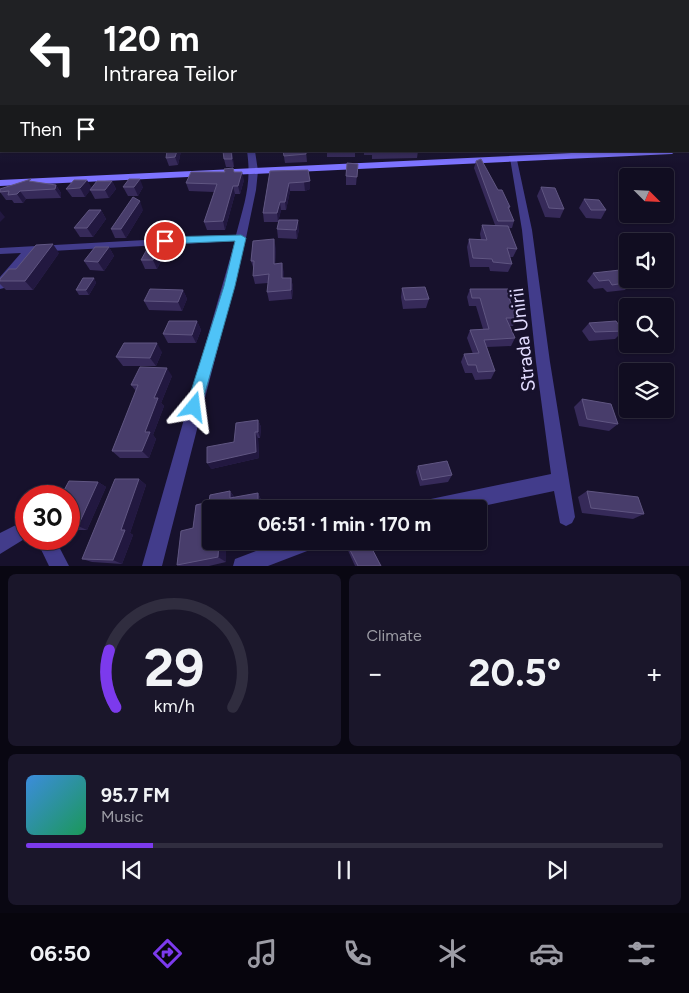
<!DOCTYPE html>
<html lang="en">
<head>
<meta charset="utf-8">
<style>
  body { margin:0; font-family:Figtree,sans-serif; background:#1a162a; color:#f1f3f6; height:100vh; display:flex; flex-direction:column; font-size:19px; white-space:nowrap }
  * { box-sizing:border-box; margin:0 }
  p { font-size:16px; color:#9c9ca5 }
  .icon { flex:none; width:28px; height:28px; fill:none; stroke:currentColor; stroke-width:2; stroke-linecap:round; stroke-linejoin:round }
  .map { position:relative; height:566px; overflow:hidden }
  .drawer { display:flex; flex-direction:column; gap:8px; padding:8px; background:#090712; flex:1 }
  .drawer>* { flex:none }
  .hud { position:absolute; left:0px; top:0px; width:690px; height:152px; box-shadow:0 1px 4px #0004,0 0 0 1px #302d3f; background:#202124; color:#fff; overflow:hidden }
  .needle { width:32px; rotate:114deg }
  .buttons { position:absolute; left:619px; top:168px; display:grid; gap:10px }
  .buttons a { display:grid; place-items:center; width:55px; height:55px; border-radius:5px; background:#110d21; box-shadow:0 1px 4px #0004,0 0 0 1px #302d3f; font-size:25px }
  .speed { position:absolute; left:15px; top:485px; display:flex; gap:10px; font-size:25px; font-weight:700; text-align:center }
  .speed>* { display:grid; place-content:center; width:65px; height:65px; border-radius:50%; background:#110d21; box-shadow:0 1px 4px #0004,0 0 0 1px #302d3f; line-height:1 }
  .speed .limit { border:8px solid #d22; background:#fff; color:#111 }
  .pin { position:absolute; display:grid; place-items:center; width:42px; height:42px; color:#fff; margin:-21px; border:2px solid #fff; border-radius:50%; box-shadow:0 1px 5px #0007 }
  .me { position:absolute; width:55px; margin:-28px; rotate:16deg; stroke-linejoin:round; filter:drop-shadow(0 0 4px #0008) }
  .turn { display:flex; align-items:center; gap:18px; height:105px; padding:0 20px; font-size:22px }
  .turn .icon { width:65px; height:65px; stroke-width:2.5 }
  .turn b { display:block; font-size:35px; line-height:42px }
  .then { display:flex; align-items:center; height:48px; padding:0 20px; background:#0003; gap:10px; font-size:19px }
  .big { font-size:38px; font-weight:700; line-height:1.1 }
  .drawer .tile { flex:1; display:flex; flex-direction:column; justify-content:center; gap:8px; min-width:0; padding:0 18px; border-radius:8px; background:#1a162a }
  .drawer .dial { align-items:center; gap:0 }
  .dial svg { height:130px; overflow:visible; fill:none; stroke:#302d3f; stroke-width:7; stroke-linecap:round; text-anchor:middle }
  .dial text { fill:#f1f3f6; stroke:none }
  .song { display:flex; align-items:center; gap:15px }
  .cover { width:60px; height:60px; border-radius:8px; background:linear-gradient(135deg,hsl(210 70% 55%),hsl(150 70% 35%)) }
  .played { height:5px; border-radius:2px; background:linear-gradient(90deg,#7c3aed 20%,#302d3f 20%) }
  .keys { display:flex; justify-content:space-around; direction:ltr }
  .heat { display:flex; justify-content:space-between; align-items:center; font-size:28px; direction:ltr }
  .drawer .tiles { flex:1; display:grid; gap:8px; grid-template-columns:1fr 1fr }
  .tile:last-child { grid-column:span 2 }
  .trip { position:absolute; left:202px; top:500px; width:285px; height:50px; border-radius:5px; background:#110d21; box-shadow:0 1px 4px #0004,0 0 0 1px #302d3f; font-weight:700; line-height:50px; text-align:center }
  .tabs { display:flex; height:80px; justify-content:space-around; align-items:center; background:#07050d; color:#9c9ca5 }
  .tabs .icon { width:35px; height:35px }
  .tabs .active { color:#7c3aed }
  .tabs b { font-size:22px; color:#f1f3f6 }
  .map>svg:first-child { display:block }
</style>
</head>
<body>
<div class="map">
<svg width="689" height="566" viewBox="0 0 689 566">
  <rect width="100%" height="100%" fill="#17112c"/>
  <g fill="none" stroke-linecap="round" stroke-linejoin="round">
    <g fill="#423c8b" fill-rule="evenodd">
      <path d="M 247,151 L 255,151 L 258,171 L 256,190 L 246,238 L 162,566 L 142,566 L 235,241 L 33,252 L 4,288 L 0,289 L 0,277 L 21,253 L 0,254 L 0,248 L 236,235 C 244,204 252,184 247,151 Z"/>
      <path d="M 510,158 L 517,160 L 532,230 L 550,362 L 575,517 L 572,523 L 566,526 L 560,523 L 554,491 L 469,509 L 417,509 L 420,503 L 426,500 L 551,474 L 536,362 L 522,230 Z"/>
      <path d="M 26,520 L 26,538 L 0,554 L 0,533 Z"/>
      <path d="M 36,539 L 55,539 L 69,566 L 49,566 Z"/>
      <path d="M 282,541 L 317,541 L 315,548 L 268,566 L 233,566 L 235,559 Z"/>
    </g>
    <path fill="#7d73ff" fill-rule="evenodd" d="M 614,151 L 676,151 L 672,154 L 0,186 L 0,180 Z"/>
  </g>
  <g fill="#362a59">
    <path d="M 167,151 L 181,151 L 178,165 L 169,166 L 166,158 Z"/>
    <path d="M 232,151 L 234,167 L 226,167 L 224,159 Z"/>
    <path d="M 283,151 L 306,151 L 307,162 L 285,163 Z"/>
    <rect x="327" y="151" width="28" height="6"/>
    <path d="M 364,151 L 418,151 L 417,158 L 372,159 L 372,155 L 364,155 Z"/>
    <path d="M 476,161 L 510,207 L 509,210 L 514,221 L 512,228 L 509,228 L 517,249 L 513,257 L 510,257 L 512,264 L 508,272 L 490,271 L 489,267 L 470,267 L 467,247 L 469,239 L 481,239 L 480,234 L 482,225 L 495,225 L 474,168 Z"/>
    <path d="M 358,164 L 356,185 L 346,185 L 346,176 Z"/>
    <path d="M 233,168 L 234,172 L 244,180 L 240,194 L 235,194 L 225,230 L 207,230 L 204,222 L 214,192 L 189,191 L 186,183 L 225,172 Z"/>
    <path d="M 308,170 L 310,189 L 305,191 L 290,191 L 286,210 L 281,210 L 278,222 L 264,222 L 263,213 L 270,171 Z"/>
    <path d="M 112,181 L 116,189 L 109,198 L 95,199 L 90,190 L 85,197 L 72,197 L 66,189 L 92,188 Z"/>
    <path d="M 32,182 L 56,185 L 61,193 L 61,198 L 26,199 L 23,203 L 14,203 L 12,200 L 6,200 L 0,192 Z"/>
    <path d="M 123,187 L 143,187 L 138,196 L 128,196 Z"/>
    <path d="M 541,187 L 564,209 L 560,218 L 545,217 L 537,196 Z"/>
    <path d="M 584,199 L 606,210 L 601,219 L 586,218 L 579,208 Z"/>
    <path d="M 101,210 L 106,219 L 93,237 L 80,237 L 74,228 Z"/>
    <path d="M 143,210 L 126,238 L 115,238 L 111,229 Z"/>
    <path d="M 277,229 L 299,229 L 297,239 L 278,238 Z"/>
    <path d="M 109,247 L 114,256 L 104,271 L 90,270 L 84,261 Z"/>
    <path d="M 276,248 L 275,264 L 284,272 L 284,278 L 291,278 L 293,287 L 292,299 L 269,301 L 267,292 L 268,283 L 255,284 L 253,276 L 254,270 L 251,261 Z"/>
    <path d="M 166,251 L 157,269 L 145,269 L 141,260 Z"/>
    <path d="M 59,253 L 33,290 L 6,290 L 0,284 L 0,281 L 16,269 Z"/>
    <path d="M 593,273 L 631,282 L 625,290 L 607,292 L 603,288 L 594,289 L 587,281 Z"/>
    <path d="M 94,278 L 96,283 L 89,295 L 79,295 L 76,290 Z"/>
    <path d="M 402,288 L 429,299 L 426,308 L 403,309 L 401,297 Z"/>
    <path d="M 470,289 L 512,298 L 510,301 L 517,318 L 513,326 L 510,326 L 515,338 L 511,346 L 487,347 L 495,371 L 491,379 L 475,380 L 472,373 L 465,373 L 461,362 L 464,354 L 473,354 L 467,338 L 470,330 L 483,329 L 476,306 L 469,306 L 467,297 Z"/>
    <path d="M 183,290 L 187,299 L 182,311 L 149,310 L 144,301 Z"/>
    <path d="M 197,321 L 201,330 L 196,343 L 168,343 L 163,334 Z"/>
    <path d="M 589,323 L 623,331 L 615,339 L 589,341 L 582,331 Z"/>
    <path d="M 162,352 L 156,366 L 123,366 L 116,357 Z"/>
    <path d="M 172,376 L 161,403 L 164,406 L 153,435 L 156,439 L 149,458 L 120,458 L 112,451 L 136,391 L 131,385 Z"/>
    <path d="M 582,399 L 618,424 L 609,431 L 579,426 L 574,407 Z"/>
    <path d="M 258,420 L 261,427 L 260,438 L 258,438 L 259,458 L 211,469 Z"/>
    <path d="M 418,466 L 452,475 L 448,482 L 420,486 L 416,472 Z"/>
    <path d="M 139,479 L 146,485 L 130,533 L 133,535 L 122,564 L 92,562 L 82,559 Z"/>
    <path d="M 98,482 L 106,487 L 87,530 L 71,530 L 69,528 L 69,525 Z"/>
    <path d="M 230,491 L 235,498 L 258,493 L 262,502 L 262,509 L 211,509 L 211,541 L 226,541 L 226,562 L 209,566 L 179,566 L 177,565 L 181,531 L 193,528 L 196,505 L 209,502 L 210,495 Z"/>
    <path d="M 587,491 L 644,514 L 633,519 L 582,513 L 578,497 Z"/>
    <path d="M 346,542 L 381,566 L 355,566 L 346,546 Z"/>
  </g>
  <g fill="#221840">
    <path d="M 177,151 L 181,151 L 178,165 L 175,157 Z"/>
    <path d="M 231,151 L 232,151 L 234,167 L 232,159 Z"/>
    <path d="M 242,172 L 244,180 L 240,194 L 238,186 Z"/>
    <path d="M 140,179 L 143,187 L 138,196 L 134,187 Z"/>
    <path d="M 87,180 L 92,188 L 85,197 L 80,188 Z"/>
    <path d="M 112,181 L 116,189 L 109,198 L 105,190 Z"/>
    <path d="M 310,181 L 310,189 L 305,191 L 304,182 Z"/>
    <path d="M 289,183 L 290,191 L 286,210 L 285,202 Z"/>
    <path d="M 56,185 L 61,193 L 61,198 L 55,189 Z"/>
    <path d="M 233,186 L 235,194 L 225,230 L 223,221 Z"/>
    <path d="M 20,191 L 26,199 L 23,203 L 17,194 Z"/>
    <path d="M 140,201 L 143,210 L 126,238 L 121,229 Z"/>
    <path d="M 280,202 L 281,210 L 278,222 L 277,213 Z"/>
    <path d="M 101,210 L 106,219 L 93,237 L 87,228 Z"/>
    <path d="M 0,211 L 5,217 L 0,222 Z"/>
    <path d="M 298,220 L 299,229 L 297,239 L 296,230 Z"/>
    <path d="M 274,239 L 276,248 L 275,273 L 274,264 Z"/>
    <path d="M 162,242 L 166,251 L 157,269 L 153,260 Z"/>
    <path d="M 53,244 L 59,253 L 33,290 L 25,281 Z"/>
    <path d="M 109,247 L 114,256 L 104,271 L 98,262 Z"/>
    <path d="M 282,263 L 284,272 L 284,287 L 282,278 Z"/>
    <path d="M 94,278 L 96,283 L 89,295 L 86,290 Z"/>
    <path d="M 291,278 L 293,287 L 292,299 L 291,290 Z"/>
    <path d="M 183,290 L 187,299 L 182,311 L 178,302 Z"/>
    <path d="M 197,321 L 201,330 L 196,343 L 192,335 Z"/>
    <path d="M 157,343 L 162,352 L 156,366 L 150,358 Z"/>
    <path d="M 167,368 L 172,376 L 161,403 L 164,406 L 153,435 L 156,439 L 149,458 L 142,451 L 145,432 L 154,398 Z"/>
    <path d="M 258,420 L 261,427 L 260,438 L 258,432 Z"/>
    <path d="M 255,432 L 258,438 L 259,458 L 211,469 L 207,463 Z"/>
    <path d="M 139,479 L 146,485 L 130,533 L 133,535 L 122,564 L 113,560 L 121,530 Z"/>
    <path d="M 98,482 L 106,487 L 87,530 L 78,526 Z"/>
    <path d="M 230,491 L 236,500 L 230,498 Z"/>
    <path d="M 258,493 L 262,502 L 262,509 L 258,509 Z"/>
    <path d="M 219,541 L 226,541 L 226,562 L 218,557 Z"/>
  </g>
  <g fill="#483d6b" stroke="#605682">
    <path d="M 167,151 L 177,151 L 175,157 L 166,158 Z"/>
    <path d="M 223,151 L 231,151 L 232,159 L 224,159 Z"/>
    <path d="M 283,151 L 306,151 L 306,154 L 284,156 Z"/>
    <path d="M 372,151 L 418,151 L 373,152 Z"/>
    <path d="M 481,159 L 498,190 L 502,190 L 510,207 L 508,207 L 514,221 L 498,221 L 476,161 Z"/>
    <path d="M 347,163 L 358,164 L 357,177 L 346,176 Z"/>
    <path d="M 233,168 L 234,172 L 242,172 L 238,186 L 233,186 L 223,221 L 204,222 L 217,184 L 186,183 L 191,172 L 225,172 L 224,169 Z"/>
    <path d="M 308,170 L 310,181 L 304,182 L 289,183 L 285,202 L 280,202 L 277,213 L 263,213 L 270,171 Z"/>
    <path d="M 31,179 L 29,181 L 56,185 L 55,189 L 20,191 L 17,194 L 8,195 L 9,191 L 0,192 L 0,189 Z"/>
    <path d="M 129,179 L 140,179 L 134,187 L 123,187 Z"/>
    <path d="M 74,180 L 87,180 L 80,188 L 66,189 Z"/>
    <path d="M 97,181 L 112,181 L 105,190 L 90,190 Z"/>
    <path d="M 541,187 L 555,188 L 564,209 L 549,208 Z"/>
    <path d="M 133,197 L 140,201 L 121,229 L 111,229 Z"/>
    <path d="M 584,199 L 599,200 L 606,210 L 591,210 Z"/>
    <path d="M 89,210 L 101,210 L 87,228 L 74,228 Z"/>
    <path d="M 279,220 L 298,220 L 296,230 L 277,229 Z"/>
    <path d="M 482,225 L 508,226 L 517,249 L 507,248 L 512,264 L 493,262 L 492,259 L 473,258 L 469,239 L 487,240 Z"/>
    <path d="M 274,239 L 274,264 L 282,263 L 282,278 L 291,278 L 291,290 L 267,292 L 269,274 L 253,276 L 254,261 L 251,261 L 253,241 Z"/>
    <path d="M 151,242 L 162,242 L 153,260 L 141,260 Z"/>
    <path d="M 53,244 L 25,281 L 0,281 L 0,279 L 9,269 L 16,269 L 36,245 Z"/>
    <path d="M 95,247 L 109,247 L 98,262 L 84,261 Z"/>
    <path d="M 620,270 L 631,282 L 612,285 L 609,280 L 599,281 L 593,273 Z"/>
    <path d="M 83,278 L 94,278 L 86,290 L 76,290 Z"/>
    <path d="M 425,287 L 429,299 L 405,300 L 402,288 Z"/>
    <path d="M 150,289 L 183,290 L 178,302 L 144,301 Z"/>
    <path d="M 470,289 L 508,289 L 512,298 L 509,298 L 517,318 L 506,318 L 515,338 L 484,340 L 495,371 L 478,372 L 476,365 L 468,365 L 464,354 L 479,353 L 470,330 L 489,329 L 480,298 L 472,298 Z"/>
    <path d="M 169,321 L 197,321 L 192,335 L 163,334 Z"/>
    <path d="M 616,321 L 623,331 L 595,332 L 589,323 Z"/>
    <path d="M 124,343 L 157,343 L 150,358 L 116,357 Z"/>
    <path d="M 140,367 L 167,368 L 154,398 L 158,398 L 145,432 L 150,432 L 142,451 L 112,451 L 138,385 L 131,385 Z"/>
    <path d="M 582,399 L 611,404 L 618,424 L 587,419 Z"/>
    <path d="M 258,420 L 258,432 L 255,432 L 256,452 L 207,463 L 207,447 L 234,442 L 236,423 Z"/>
    <path d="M 447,461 L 452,475 L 422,480 L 418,466 Z"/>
    <path d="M 115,479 L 139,479 L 121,530 L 125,530 L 113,560 L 82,559 Z"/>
    <path d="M 69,481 L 98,482 L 78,526 L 69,525 L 69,496 L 61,496 Z"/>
    <path d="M 230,491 L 230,498 L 258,493 L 258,509 L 211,509 L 211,541 L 219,541 L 218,557 L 177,565 L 181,531 L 193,528 L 196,505 L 209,502 L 210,495 Z"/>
    <path d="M 587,491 L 638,497 L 644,514 L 591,508 Z"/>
    <path d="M 346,541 L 368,541 L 381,566 L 358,566 L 346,542 Z"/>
  </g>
  <linearGradient id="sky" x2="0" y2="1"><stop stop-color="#0d0918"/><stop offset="0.52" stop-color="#363856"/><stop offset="1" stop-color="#363856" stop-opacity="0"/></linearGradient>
  <rect width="689" height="163" fill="url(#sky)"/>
  <path fill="#4fc3f7" stroke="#337fa1" d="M 241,235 L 246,238 L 235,286 L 201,407 L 199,412 L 194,414 L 189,412 L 186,407 L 224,286 L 235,241 L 165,244 L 160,241 L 165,237 Z"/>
  <g text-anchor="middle" stroke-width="5" stroke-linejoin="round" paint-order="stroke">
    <g font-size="19" fill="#e2dcff" stroke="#17112c">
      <text transform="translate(522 340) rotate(-97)" y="7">Strada Unirii</text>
    </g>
  </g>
</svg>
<div class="buttons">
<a><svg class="needle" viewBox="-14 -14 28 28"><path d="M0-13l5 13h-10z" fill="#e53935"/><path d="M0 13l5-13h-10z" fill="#9c9ca5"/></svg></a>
<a><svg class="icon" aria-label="sound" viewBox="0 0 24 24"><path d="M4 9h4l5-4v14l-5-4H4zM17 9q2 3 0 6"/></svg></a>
<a><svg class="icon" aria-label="search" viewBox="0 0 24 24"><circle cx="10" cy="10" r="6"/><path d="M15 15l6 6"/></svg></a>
<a><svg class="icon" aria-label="layers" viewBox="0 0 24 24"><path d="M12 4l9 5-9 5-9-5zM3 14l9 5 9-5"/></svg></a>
</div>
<div class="speed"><div class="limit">30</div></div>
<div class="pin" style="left:165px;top:241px;background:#d93025"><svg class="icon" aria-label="arrive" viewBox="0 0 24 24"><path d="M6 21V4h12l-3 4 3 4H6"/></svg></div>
<svg class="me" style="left:194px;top:407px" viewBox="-20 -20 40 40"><path d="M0-17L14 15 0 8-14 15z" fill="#4fc3f7" stroke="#fff" stroke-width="4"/></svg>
<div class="trip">06:51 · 1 min · 170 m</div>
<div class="hud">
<div class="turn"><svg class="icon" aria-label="left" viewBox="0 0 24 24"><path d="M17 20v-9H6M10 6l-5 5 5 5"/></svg><div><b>120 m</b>Intrarea Teilor</div></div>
<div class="then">Then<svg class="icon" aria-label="arrive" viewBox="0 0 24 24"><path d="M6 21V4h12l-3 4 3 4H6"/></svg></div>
</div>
</div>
<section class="drawer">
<div class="tiles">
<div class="tile dial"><svg viewBox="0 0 100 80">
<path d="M14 69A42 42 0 1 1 86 69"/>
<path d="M14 69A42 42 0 0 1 10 34" stroke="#7c3aed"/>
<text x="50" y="56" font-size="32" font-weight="700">29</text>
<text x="50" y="72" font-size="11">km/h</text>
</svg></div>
<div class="tile"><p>Climate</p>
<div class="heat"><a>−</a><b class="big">20.5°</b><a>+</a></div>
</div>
<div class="tile">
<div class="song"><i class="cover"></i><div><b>95.7 FM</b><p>Music</p></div></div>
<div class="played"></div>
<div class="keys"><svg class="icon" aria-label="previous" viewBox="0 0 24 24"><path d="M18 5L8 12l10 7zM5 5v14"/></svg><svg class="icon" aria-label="pause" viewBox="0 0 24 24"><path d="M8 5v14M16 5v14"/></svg><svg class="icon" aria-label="next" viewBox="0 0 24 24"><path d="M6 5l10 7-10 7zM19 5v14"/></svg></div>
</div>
</div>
</section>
<nav class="tabs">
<b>06:50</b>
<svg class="icon active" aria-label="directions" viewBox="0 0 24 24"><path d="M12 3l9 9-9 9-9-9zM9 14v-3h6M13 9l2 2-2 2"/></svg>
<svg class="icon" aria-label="music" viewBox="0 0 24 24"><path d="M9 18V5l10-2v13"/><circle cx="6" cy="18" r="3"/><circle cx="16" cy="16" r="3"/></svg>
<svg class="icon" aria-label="phone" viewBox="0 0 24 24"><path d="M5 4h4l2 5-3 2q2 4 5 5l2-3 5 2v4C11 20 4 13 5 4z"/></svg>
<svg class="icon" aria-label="climate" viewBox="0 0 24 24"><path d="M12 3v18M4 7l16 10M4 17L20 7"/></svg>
<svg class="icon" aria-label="car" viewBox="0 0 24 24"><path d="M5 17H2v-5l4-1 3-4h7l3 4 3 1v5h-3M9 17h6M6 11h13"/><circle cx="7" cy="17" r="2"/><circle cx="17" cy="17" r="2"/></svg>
<svg class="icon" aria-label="filters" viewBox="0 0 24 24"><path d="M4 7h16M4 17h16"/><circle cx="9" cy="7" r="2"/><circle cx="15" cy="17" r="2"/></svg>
</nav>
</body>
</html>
